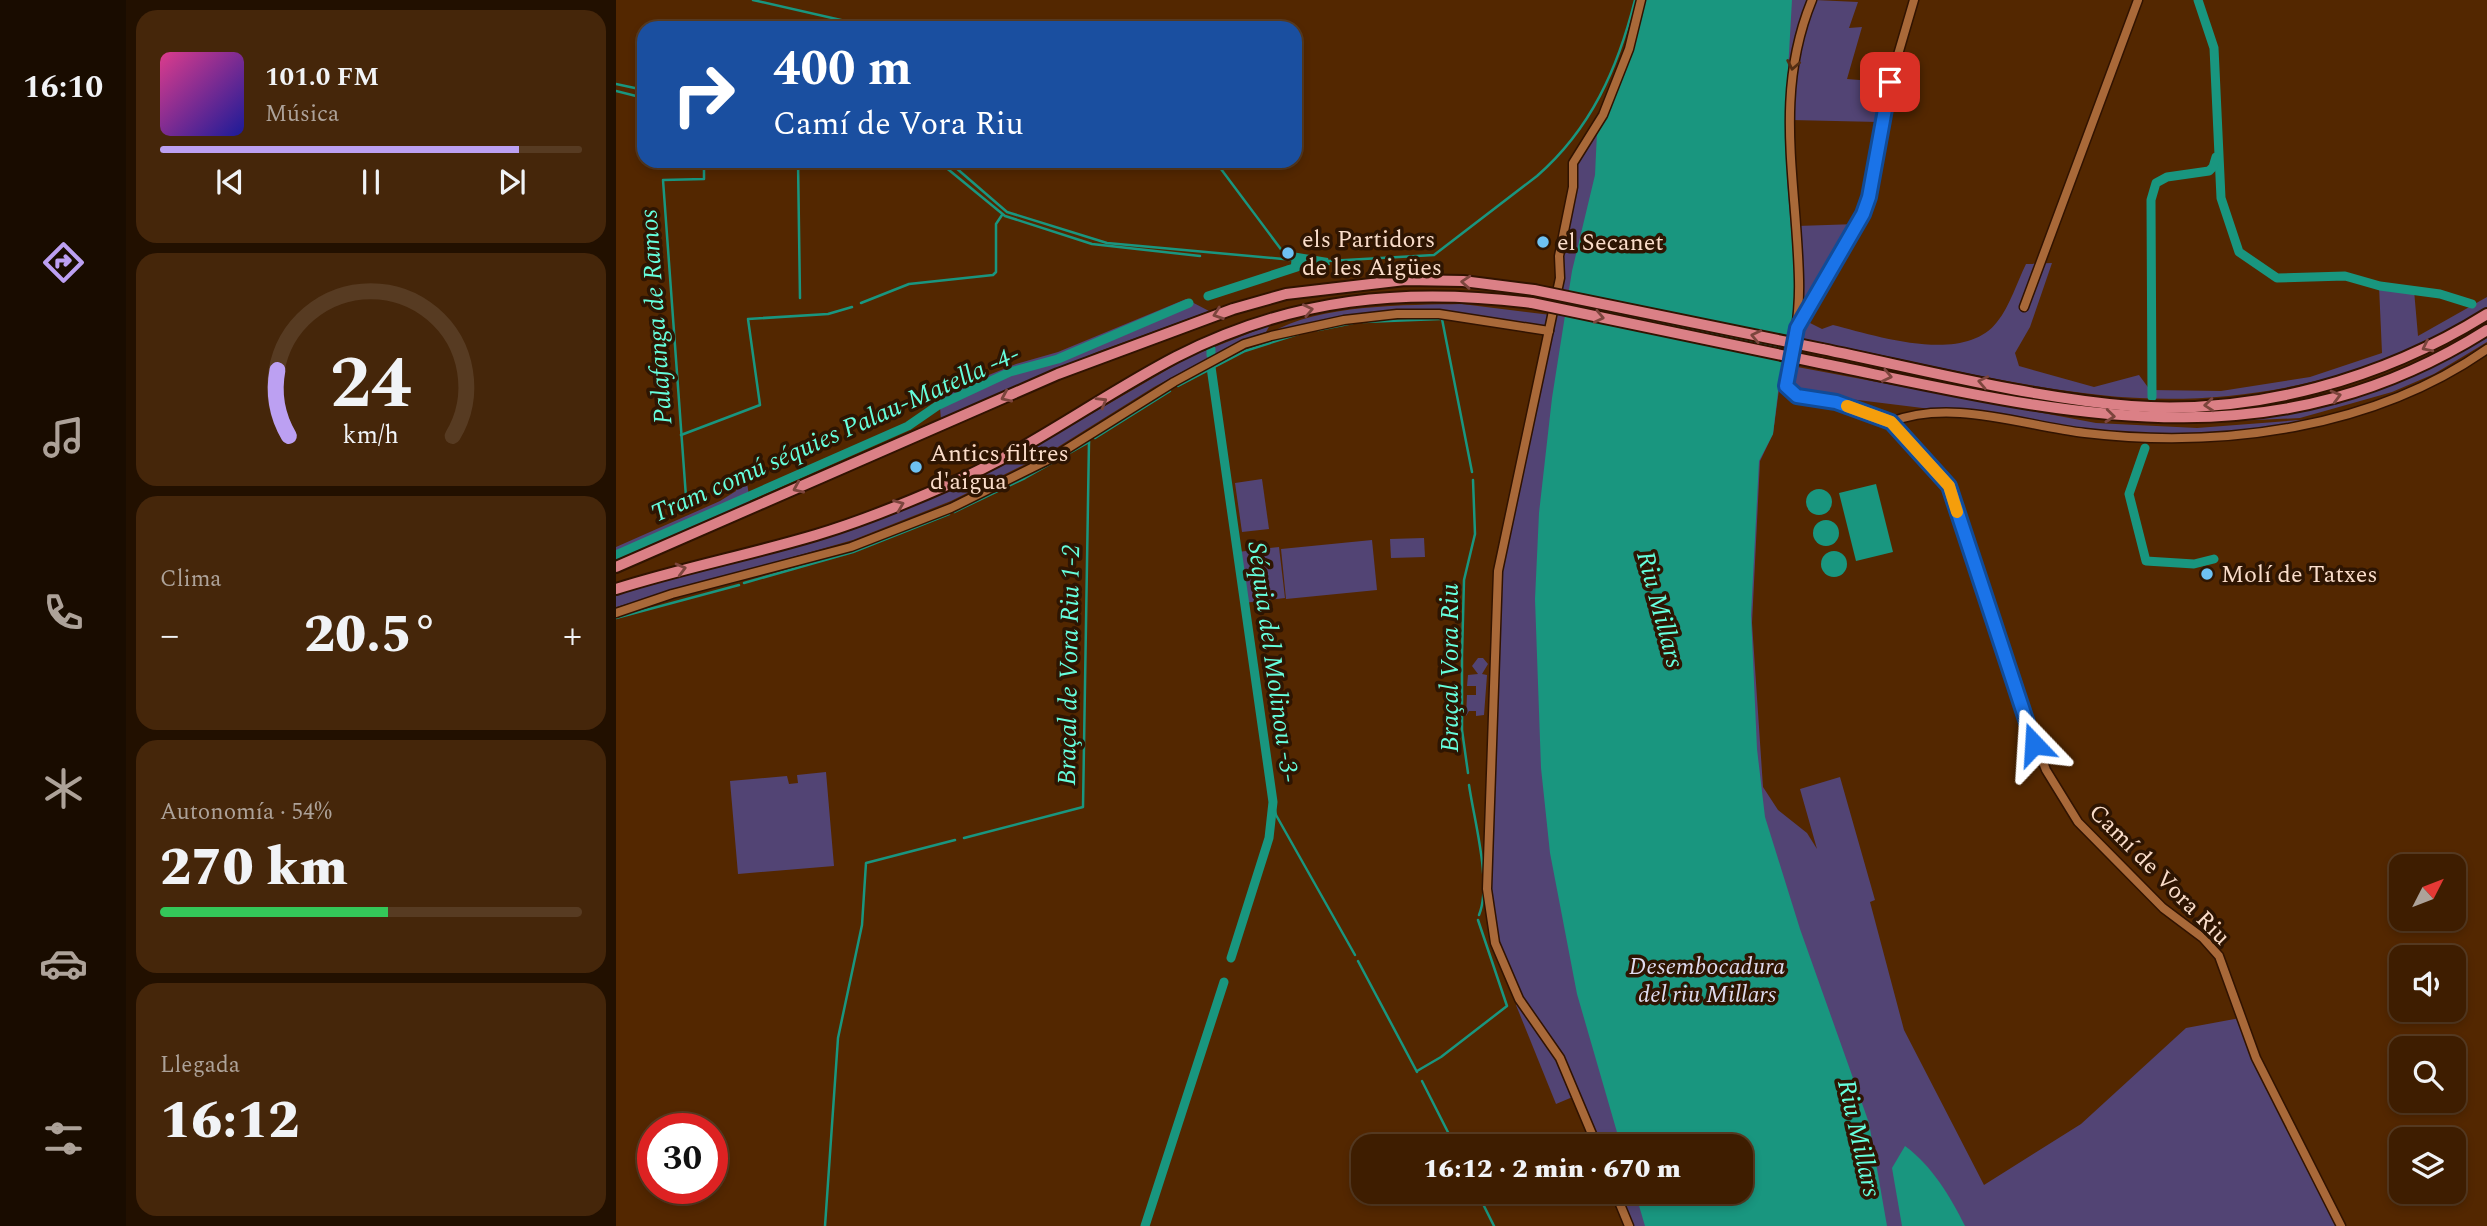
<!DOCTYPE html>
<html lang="es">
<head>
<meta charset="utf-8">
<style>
  body { margin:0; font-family:Spectral,serif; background:#45260a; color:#f1f3f6; height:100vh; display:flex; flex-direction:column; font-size:26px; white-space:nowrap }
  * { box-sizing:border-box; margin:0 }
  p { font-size:23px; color:#ada299 }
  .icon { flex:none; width:38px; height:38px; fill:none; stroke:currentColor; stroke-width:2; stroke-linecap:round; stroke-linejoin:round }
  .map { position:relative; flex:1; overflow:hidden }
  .panel { display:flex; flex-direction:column; gap:10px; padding:10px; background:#221000; width:490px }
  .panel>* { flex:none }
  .guide { position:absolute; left:21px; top:21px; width:665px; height:147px; border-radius:21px; box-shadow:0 4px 10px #0003,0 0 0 2px #573b22; background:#1a4fa0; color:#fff; overflow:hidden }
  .needle { width:46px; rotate:48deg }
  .tools { position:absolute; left:1773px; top:854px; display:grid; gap:14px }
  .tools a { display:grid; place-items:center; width:77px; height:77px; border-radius:14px; background:#3e1d00; box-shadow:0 4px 10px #0003,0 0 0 2px #573b22; font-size:35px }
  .speed { position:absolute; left:21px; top:1113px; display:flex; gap:14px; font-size:35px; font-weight:700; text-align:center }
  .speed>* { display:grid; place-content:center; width:91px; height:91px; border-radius:50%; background:#3e1d00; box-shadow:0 4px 10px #0003,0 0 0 2px #573b22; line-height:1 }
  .speed .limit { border:10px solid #d22; background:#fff; color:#111 }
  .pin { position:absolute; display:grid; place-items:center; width:60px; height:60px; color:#fff; margin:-30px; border-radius:14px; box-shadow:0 4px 10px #0006 }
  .me { position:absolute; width:77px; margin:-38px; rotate:340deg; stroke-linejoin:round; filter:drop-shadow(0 0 5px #0008) }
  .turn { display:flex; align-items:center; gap:24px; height:147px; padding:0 21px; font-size:32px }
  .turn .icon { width:91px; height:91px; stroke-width:2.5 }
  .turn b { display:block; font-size:49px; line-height:60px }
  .big { font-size:52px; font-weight:800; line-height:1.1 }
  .panel .card { flex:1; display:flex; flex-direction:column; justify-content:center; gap:10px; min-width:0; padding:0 24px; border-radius:21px; background:#45260a }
  .panel .dial { align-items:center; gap:0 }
  .dial svg { height:182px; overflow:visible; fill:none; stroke:#573b22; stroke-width:7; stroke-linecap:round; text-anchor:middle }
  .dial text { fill:#f1f3f6; stroke:none }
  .song { display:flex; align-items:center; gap:21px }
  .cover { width:84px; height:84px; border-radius:10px; background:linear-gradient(135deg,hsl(330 70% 55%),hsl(240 70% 35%)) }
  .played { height:7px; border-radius:4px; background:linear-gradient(90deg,#bca0f2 85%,#573b22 85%) }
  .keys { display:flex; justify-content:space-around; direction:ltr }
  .heat { display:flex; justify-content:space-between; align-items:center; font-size:38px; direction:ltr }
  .charge { height:10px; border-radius:5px; background:linear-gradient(90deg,#34c759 54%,#573b22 0) }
  .trip { position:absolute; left:735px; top:1134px; width:402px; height:70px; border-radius:21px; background:#3e1d00; box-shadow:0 4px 10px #0003,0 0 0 2px #573b22; font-weight:800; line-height:70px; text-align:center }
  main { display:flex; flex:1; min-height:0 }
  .tabs { display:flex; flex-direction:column; width:126px; justify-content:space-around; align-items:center; background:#190c00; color:#ada299 }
  .tabs .icon { width:49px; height:49px }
  .tabs .selected { color:#bca0f2 }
  .tabs b { font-size:32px; color:#f1f3f6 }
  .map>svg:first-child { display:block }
</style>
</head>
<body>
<main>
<nav class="tabs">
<b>16:10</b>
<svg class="icon selected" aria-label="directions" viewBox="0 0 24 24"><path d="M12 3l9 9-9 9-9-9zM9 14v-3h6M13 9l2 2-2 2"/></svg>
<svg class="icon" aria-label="music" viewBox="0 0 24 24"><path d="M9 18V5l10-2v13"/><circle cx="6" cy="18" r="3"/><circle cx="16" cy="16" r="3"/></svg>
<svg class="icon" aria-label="phone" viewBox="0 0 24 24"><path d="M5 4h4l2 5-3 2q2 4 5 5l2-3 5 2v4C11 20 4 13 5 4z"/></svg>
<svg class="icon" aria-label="climate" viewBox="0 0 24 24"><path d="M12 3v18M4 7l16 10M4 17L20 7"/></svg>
<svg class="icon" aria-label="car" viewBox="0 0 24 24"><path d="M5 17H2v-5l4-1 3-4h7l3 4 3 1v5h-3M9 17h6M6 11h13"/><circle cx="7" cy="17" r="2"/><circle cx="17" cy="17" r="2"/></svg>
<svg class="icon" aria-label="filters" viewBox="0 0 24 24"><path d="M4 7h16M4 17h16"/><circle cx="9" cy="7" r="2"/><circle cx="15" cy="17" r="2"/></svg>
</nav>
<section class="panel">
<div class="card">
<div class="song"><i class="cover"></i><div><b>101.0 FM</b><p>Música</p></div></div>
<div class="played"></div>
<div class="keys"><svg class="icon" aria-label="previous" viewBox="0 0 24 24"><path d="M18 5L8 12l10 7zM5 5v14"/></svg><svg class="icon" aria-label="pause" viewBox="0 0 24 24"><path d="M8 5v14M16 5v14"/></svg><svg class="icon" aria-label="next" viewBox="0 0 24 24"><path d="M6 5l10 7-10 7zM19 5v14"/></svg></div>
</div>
<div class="card dial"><svg viewBox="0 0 100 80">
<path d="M14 69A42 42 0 1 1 86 69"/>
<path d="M14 69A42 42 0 0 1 9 40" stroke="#bca0f2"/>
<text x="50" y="56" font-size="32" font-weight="700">24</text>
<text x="50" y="72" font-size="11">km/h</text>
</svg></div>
<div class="card"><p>Clima</p>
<div class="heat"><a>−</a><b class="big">20.5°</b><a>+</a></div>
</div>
<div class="card"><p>Autonomía · 54%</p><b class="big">270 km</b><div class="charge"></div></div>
<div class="card"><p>Llegada</p><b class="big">16:12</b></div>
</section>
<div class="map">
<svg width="1871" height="1226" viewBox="0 0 1871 1226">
  <rect width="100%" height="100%" fill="#532700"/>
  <g fill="#524474">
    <path d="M 1028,0 L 1194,0 L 1172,70 L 1172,179 L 1180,276 L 1179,311 L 1166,367 L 1157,434 L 1144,461 L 1136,623 L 1147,787 L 1162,810 L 1191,833 L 1201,849 L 1184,789 L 1224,777 L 1259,900 L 1254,902 L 1288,1030 L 1368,1185 L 1465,1124 L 1570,1028 L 1624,1018 L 1724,1226 L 1014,1226 L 1000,1192 L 1125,1192 L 1125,1146 L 981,1146 L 944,1058 L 905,998 L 880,943 L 874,914 L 882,585 L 948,276 L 946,253 L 960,164 L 990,116 Z"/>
    <path d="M 1199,0 L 1242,2 L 1233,28 L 1246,27 L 1231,79 L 1269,82 L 1263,122 L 1175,120 L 1181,56 Z"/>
    <path d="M 1241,224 L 1182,325 L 1181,226 Z"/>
    <path d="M 1436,263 L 1414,327 L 1399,353 L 1403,366 L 1478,387 L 1523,375 L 1534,390 L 1605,391 L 1694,377 L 1766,353 L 1763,286 L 1798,290 L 1802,336 L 1871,297 L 1871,307 C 1759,381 1617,410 1484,395 C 1382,384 1281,356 1180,338 L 1190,321 L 1206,329 L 1217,325 C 1261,336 1348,365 1381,322 C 1394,306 1401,282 1410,264 Z"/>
    <path d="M 570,299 L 593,311 L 481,352 L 325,420 L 322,381 L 353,383 L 400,364 L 442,352 Z"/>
    <path d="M 846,304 L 935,315 L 932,329 L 782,313 L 653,334 C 701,304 791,305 846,304 Z"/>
    <path d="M 654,325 L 650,332 L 626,340 L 538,387 L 434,452 L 335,501 L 237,540 L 0,607 L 0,595 L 15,590 L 167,550 L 291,508 L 410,452 L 573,357 Z"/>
    <path d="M 1871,337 L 1871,342 L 1818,374 L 1776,392 L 1684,418 L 1619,421 C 1710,407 1792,382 1871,337 Z"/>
    <path d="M 1176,366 L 1480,423 L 1581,428 L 1696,419 L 1670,426 L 1598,433 L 1526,435 L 1185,393 L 1173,387 Z"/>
    <path d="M 129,470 L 134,502 L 0,561 L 0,547 L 104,501 L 120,491 L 125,472 Z"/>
    <path d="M 646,479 L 653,529 L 626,532 L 619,483 Z"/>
    <path d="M 808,538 L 809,557 L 775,558 L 774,539 Z"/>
    <path d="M 756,540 L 761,590 L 670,599 L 665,549 Z"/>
    <path d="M 663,547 L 669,598 L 628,603 L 622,552 Z"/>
    <path d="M 862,658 L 867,658 L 872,664 L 866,674 L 871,675 L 868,715 L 860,716 L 860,711 L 853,711 L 850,716 L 851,695 L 860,695 L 860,686 L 851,686 L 852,675 L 862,674 L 856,666 Z"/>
    <path d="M 210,772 L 218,866 L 122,874 L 114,781 L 171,776 L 173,784 L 182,783 L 181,775 Z"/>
    <path d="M 903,1000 L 944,1059 L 959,1096 L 940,1104 L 900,1005 Z"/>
  </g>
  <g fill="#19967f">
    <path d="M 1030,0 L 1176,0 L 1170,106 L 1171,180 L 1179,276 L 1178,309 L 1164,375 L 1157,434 L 1143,461 L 1135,615 L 1141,749 L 1149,817 L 1184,929 L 1253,1123 L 1271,1226 L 1029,1226 L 1019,1192 L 1125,1192 L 1125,1146 L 1005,1146 L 961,994 L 934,853 L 925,768 L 919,599 L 923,513 L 936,398 L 956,271 L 979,175 L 981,132 L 1005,83 Z"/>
    <path d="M 676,252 L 712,258 L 714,265 L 670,272 L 670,266 L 675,265 Z"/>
    <path d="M 1260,484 L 1277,552 L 1240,561 L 1223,493 Z"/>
    <circle cx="1203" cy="502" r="13"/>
    <circle cx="1210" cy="533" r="13"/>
    <circle cx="1218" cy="564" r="13"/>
    <path d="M 1289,1146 C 1316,1166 1334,1196 1349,1226 L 1286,1226 L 1276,1168 Z"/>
  </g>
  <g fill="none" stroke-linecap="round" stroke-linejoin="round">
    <g stroke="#19967f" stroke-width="2.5">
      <path d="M 137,0 L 260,28"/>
      <path d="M 0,84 L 28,90"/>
      <path d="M 0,91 L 28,98"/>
      <path d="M 182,161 L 184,298"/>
      <path d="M 322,161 L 389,216 L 476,244 L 584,256"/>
      <path d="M 332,161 L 391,212 L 491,243 L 678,260"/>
      <path d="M 599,161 L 673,260"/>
      <path d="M 712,261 L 818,255 L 921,176 C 975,129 1002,68 1019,0"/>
      <path d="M 245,303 L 293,284 L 377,275 L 380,272 L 380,224 L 386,215"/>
      <path d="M 826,319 L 856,472"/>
      <path d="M 747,322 L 824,319"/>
      <path d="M 702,330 L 737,323"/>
      <path d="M 562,386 L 629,351 L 682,334"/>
      <path d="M 65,435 L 144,405 L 132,319 L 212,314 L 236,307"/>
      <path d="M 479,438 L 554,391"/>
      <path d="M 71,511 L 47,180 L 88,179 L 88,161"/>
      <path d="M 338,512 L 409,478 L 473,442"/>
      <path d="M 128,583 L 237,552 L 333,514"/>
      <path d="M 0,618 L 123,585"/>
      <path d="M 852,773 L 846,730 L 846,655 L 848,580 L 859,534 L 857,480"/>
      <path d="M 853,785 C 858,820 876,883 863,915"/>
      <path d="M 657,802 L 660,815 L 739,955"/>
      <path d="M 348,838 L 467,807 L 473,441"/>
      <path d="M 742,961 L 801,1072"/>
      <path d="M 801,1071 L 825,1057 L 891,1006 L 862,920"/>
      <path d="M 806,1081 L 839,1146"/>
      <path d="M 861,1192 L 878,1226"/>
      <path d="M 209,1226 L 222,1038 L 246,925 L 250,863 L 339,840"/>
    </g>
    <g stroke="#19967f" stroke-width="9">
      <path d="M 1582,0 L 1598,48 L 1605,198 L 1623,252 L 1661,278 L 1729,276 L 1764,286 L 1824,294 L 1856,304"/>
      <path d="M 592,296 L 681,267"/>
      <path d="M 595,349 L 595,355"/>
      <path d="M 595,367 L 657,802 L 653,838 L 615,958"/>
      <path d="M 1536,397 L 1535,200 L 1540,183 L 1551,177 L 1593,171 L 1597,167 L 1600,157"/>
      <path d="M 1529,448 L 1513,494 L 1530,561 L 1578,564 L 1598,559"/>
      <path d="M 0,555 L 292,426 L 321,406 L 394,372 L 442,359 L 573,303"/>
      <path d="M 529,1226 L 608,982"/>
    </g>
    <g stroke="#311300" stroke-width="11">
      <g id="minor">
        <path d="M 1196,0 C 1157,95 1181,182 1183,280 C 1184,316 1177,351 1170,386 L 1180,396 L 1220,402 L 1275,422 L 1333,486 L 1390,666 L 1430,770 L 1462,822 L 1547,908 L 1587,938 L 1603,956 L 1640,1058 L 1725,1226"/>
        <path d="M 1408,307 L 1522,0"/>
        <path d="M 1182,326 L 1247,214 L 1253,197 L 1274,82 L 1298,0"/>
        <path d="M 1275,422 C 1335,398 1408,426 1469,433 C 1605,449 1757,429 1871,349"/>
        <path d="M 0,613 L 56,594 L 235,547 L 335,508 L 438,457 L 558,382 L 628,344 L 655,336 L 728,320 L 781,314 L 823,314 L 933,331"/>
        <path d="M 981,1146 L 944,1058 L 903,999 L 879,943 L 871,889 L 882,571 L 944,278 L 943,256 L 957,187 L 957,163 L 987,115 L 1013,49 L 1025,0"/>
        <path d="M 999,1192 L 1013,1226"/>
      </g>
    </g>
    <g stroke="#311300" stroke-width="14">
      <g id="major">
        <path d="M 1206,349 C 1308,370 1411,397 1515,406 C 1639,415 1767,379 1871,314"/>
        <path d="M 1204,363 C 1440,411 1649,470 1871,330"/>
        <path d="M 0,567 L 442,374 L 617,309 L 670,294 L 789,280 L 847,281 L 918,290"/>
        <path d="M 0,589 C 66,568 133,555 200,535 C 247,521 293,502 338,482 C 416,448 485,396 560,357 C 675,298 789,287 916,303"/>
      </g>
    </g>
    <use href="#minor" stroke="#a96939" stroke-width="8"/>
    <use href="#major" stroke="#db8086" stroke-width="10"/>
    <g stroke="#311300" stroke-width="14" stroke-linecap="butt">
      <g id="major-bridge">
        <path d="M 918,290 L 1206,349"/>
        <path d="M 916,303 L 1204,363"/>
      </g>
    </g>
    <use href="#major-bridge" stroke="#db8086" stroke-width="10"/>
  </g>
  <defs><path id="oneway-chevron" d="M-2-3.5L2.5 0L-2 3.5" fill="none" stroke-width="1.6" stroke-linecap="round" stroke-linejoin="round" transform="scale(1.75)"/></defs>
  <use stroke="#532e12" href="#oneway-chevron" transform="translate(1177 65) rotate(101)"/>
  <g stroke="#7c453d">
    <use href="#oneway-chevron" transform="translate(850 282) rotate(-176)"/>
    <use href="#oneway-chevron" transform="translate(692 310) rotate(-12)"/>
    <use href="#oneway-chevron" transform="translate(602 314) rotate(161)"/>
    <use href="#oneway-chevron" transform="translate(983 317) rotate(12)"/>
    <use href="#oneway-chevron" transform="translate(1140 336) rotate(-168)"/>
    <use href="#oneway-chevron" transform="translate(1811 347) rotate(154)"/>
    <use href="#oneway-chevron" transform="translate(1271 376) rotate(12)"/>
    <use href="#oneway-chevron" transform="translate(1367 382) rotate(-168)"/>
    <use href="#oneway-chevron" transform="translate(1720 396) rotate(-15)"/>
    <use href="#oneway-chevron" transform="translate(390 397) rotate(156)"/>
    <use href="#oneway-chevron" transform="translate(486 402) rotate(-31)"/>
    <use href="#oneway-chevron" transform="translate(1593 405) rotate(175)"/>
    <use href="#oneway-chevron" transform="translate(1494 416) rotate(6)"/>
    <use href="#oneway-chevron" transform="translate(182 488) rotate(156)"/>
    <use href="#oneway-chevron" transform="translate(283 505) rotate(-22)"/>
    <use href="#oneway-chevron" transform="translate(65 569) rotate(-15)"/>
  </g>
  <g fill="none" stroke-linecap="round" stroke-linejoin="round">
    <g stroke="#114b97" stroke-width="18">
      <path id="route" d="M 1274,82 L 1253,197 L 1247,214 L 1181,328 L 1170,386 L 1181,396 L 1220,402 L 1275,422 L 1333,486 L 1418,744"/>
    </g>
    <use href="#route" stroke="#1a73e8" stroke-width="12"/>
    <path stroke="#f59e0b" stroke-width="12" d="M 1231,406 L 1275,422 L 1333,486 L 1341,512"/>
  </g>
  <g fill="#6ec2f3" stroke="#2e1502" stroke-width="2.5">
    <circle cx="927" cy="242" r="7"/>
    <circle cx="672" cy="253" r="7"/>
    <circle cx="300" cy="467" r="7"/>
    <circle cx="1591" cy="574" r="7"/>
  </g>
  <g text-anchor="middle" stroke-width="7" stroke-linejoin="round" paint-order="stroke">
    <g font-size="24" fill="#faddca" stroke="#2e1502" text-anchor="start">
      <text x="686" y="247">els Partidors<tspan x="686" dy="28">de les Aigües</tspan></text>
      <text x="941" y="250">el Secanet</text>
      <text x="314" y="461">Antics filtres<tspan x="314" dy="28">d'aigua</tspan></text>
      <text x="1605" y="582">Molí de Tatxes</text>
    </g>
    <g font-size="24" fill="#faddca" stroke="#2e1502">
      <text transform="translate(1544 874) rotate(45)" y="8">Camí de Vora Riu</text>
    </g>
    <g font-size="24" font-style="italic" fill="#dfdbef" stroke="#2e1502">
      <text x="1091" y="974">Desembocadura<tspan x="1091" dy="28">del riu Millars</tspan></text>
    </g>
    <g font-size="26" font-style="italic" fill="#66fedd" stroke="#2e1502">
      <text transform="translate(39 317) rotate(-94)" y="9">Palafanga de Ramos</text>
      <text transform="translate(219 433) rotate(-24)" y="9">Tram comú séquies Palau-Matella -4-</text>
      <text transform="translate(1045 609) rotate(75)" y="9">Riu Millars</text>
      <text transform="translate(658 662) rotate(82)" y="9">Séquia del Molinou -3-</text>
      <text transform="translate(452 665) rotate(-89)" y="9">Braçal de Vora Riu 1-2</text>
      <text transform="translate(833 668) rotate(-90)" y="9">Braçal Vora Riu</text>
      <text transform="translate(1244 1138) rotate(77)" y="9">Riu Millars</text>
    </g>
  </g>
</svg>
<div class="tools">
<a><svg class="needle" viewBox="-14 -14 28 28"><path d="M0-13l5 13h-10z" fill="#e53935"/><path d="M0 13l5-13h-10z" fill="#ada299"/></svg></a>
<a><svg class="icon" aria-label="sound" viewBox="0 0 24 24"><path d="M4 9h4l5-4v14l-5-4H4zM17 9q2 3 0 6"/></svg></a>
<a><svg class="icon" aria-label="search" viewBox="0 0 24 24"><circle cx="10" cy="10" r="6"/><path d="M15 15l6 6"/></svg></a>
<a><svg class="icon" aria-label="layers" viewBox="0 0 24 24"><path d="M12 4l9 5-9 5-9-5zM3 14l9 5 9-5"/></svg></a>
</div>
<div class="speed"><div class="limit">30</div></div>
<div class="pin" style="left:1274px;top:82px;background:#d93025"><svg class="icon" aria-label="arrive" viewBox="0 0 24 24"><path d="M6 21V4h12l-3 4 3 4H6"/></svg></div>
<svg class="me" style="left:1418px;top:744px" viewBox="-20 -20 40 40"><path d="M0-17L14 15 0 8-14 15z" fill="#1a73e8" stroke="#fff" stroke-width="4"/></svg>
<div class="trip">16:12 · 2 min · 670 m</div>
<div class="guide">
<div class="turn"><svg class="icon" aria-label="right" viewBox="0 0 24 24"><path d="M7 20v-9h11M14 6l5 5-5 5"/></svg><div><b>400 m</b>Camí de Vora Riu</div></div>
</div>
</div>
</main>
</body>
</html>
